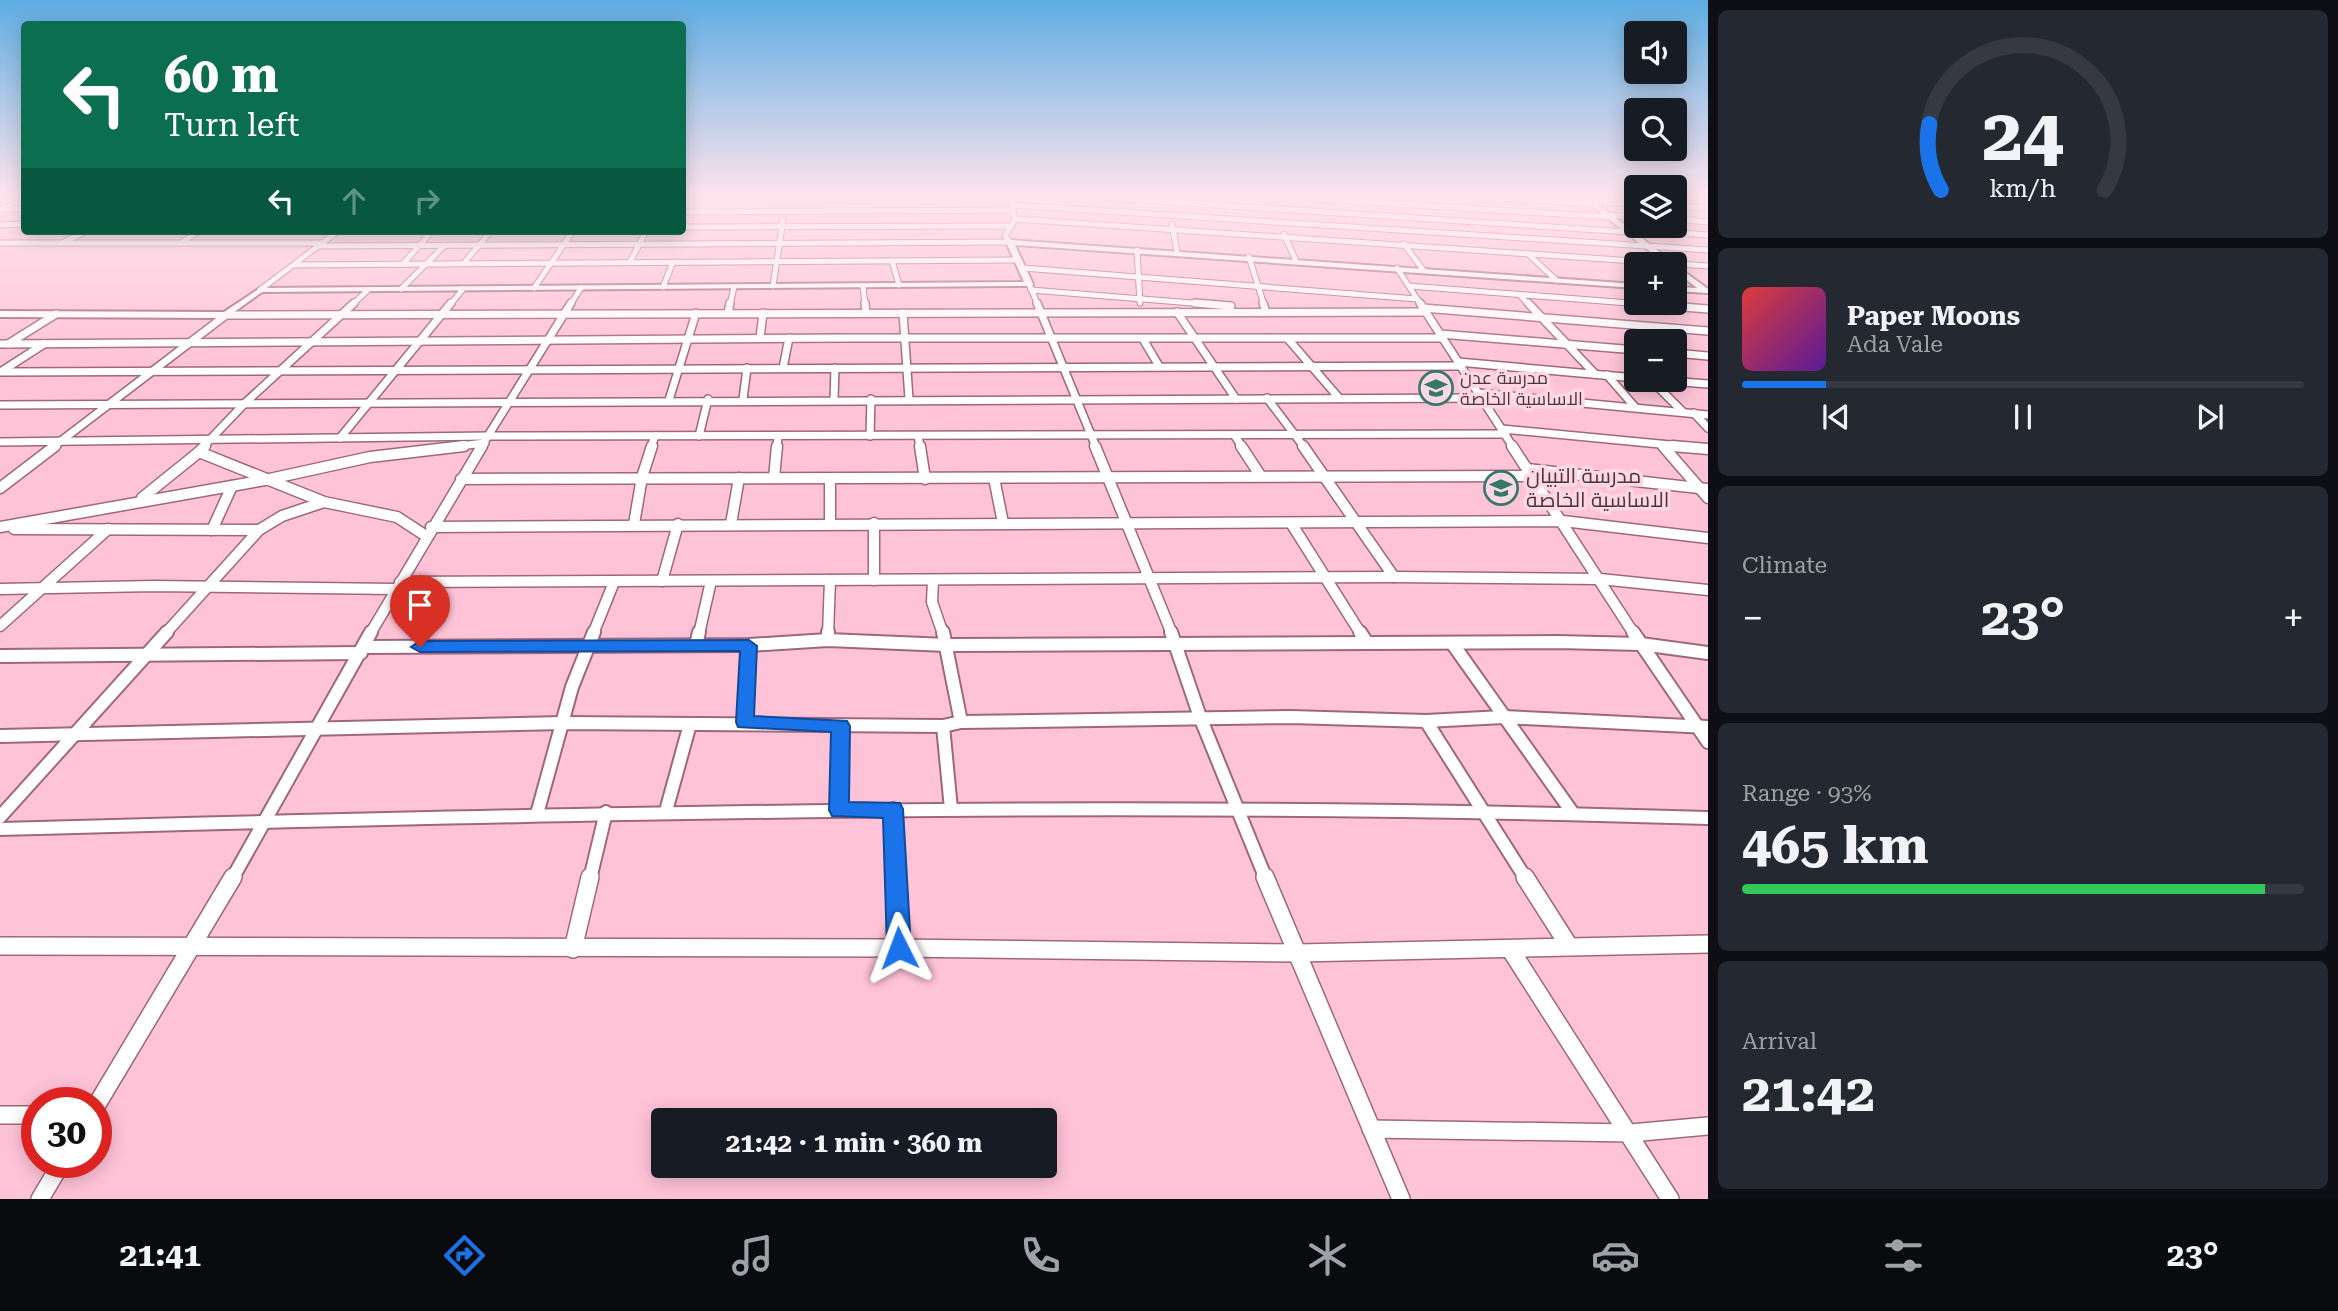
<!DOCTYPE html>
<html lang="en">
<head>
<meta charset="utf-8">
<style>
  body { margin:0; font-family:"Roboto Serif",Cairo,serif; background:#242831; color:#f1f3f6; height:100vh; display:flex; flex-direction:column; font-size:26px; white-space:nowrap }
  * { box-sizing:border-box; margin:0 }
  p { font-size:23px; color:#9ea1a6 }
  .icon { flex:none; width:38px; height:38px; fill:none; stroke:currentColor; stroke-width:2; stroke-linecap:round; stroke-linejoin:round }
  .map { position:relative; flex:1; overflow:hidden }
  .side { display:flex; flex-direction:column; gap:10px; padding:10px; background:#0d0f14; width:630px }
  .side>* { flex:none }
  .top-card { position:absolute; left:21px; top:21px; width:665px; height:214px; border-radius:7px; box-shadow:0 4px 18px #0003; background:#0b6e4f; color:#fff; overflow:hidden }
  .controls { position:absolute; left:1624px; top:21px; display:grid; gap:14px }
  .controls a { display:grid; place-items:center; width:63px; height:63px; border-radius:7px; background:#171b24; box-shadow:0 4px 18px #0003; font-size:35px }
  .speed { position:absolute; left:21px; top:1087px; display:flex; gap:14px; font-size:35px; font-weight:700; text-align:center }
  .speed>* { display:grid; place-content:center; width:91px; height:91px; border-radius:50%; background:#171b24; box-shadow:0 4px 18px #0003; line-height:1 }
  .speed .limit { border:10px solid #d22; background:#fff; color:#111 }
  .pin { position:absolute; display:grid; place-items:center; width:60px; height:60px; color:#fff; margin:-72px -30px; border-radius:50% 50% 50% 0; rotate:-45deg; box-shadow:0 0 7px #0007 }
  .pin .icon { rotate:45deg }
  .me { position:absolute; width:77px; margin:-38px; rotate:357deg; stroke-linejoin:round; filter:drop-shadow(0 0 5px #0008) }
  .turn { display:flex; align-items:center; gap:24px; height:147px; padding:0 28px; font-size:32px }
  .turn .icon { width:91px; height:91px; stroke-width:2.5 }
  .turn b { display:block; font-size:49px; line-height:60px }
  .lanes { display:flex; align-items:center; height:66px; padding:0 28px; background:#0003; justify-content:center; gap:35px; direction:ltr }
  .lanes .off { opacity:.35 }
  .big { font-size:52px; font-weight:700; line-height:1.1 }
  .side .widget { flex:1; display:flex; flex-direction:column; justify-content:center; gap:10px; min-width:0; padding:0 24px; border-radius:10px; background:#242831 }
  .side .dial { align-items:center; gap:0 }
  .dial svg { height:182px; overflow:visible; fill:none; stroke:#363941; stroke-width:7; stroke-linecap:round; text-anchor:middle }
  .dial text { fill:#f1f3f6; stroke:none }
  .song { display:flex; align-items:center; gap:21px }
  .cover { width:84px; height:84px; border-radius:10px; background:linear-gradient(135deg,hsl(0 70% 55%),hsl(270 70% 35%)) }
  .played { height:7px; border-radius:4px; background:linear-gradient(90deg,#1a73e8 15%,#363941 15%) }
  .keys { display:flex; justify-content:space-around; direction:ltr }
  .heat { display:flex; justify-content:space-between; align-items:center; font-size:38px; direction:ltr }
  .charge { height:10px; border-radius:5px; background:linear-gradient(90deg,#34c759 93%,#363941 0) }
  .trip { position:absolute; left:651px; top:1108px; width:406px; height:70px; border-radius:7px; background:#171b24; box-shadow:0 4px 18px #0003; font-weight:700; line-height:70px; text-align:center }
  .tabs { display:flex; height:112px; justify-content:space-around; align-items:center; background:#090b0e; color:#9ea1a6 }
  .tabs .icon { width:49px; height:49px }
  .tabs .current { color:#1a73e8 }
  .tabs b { font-size:32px; color:#f1f3f6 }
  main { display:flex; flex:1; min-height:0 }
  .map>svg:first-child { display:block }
</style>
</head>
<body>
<main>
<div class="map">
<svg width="1708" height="1199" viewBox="0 0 1708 1199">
  <rect width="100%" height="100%" fill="#ffc3d8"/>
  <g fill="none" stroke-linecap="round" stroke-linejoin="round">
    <g stroke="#9d687b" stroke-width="7">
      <g id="street-far4">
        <path d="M 759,195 L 1009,196"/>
        <path d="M 1062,195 L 1629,232"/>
        <path d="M 1253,195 L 1609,217"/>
        <path d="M 1451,195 L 1592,204"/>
        <path d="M 1690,195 L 1708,196"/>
        <path d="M 1589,201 L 1636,204"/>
        <path d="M 1012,205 L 1708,250"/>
        <path d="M 1675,206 L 1708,208"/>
        <path d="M 6,209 L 24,209"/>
        <path d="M 0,210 L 24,200"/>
        <path d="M 682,212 L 1013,210"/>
        <path d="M 1606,215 L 1636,217"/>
        <path d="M 1015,219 L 1708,266"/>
        <path d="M 1675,219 L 1708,222"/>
        <path d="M 1172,224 L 1177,252"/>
        <path d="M 0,225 L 24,224"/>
        <path d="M 682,227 L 1012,226"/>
        <path d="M 1625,229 L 1708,235"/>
        <path d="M 1284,234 L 1296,261"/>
        <path d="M 64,242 L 87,231"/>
        <path d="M 0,243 L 322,243"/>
        <path d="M 181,243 L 199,231"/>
        <path d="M 1404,244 L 1423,270"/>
        <path d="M 318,246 L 1010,242 L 1005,236 L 1015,219 L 1009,195"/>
        <path d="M 1137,250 L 1140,303"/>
        <path d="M 1527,253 L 1556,280"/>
        <path d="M 1249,257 L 1264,305"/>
        <path d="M 892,261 L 899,285"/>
        <path d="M 630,262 L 646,231"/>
        <path d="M 464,263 L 491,231"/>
        <path d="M 403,264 L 432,231"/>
        <path d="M 294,265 L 1019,260"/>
        <path d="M 1023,268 L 1417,299"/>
        <path d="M 1397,268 L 1421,305"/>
        <path d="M 1029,284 L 1038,305"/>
        <path d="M 773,286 L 783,220"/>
        <path d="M 863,286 L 865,305"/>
        <path d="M 1409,286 L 1655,305"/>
        <path d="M 663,287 L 673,262"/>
        <path d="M 534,288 L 573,231"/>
        <path d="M 401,289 L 445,245"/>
        <path d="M 260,290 L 338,231"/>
        <path d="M 1031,290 L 1217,305"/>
        <path d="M 1520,295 L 1529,305"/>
        <path d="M 352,305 L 368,290"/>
        <path d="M 450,305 L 463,289"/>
        <path d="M 570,305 L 581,288"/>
        <path d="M 730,305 L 734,287"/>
      </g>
    </g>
    <g stroke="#9d687b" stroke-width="10">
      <g id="street-far3">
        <path d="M 865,303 L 866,313"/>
        <path d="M 1037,303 L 1096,447"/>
        <path d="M 1195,303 L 1231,306"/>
        <path d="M 1263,303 L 1266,312"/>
        <path d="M 1420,303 L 1513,447"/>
        <path d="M 1528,303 L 1595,374"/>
        <path d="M 1632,303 L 1708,309"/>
        <path d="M 1423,308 L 1708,331"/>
        <path d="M 1177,312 L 1236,399"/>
        <path d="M 728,313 L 730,303"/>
        <path d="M 903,313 L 909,399"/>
        <path d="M 1440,334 L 1636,350"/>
        <path d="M 760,338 L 763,313"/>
        <path d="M 1143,339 L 1159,366"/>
        <path d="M 1288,339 L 1339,398"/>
        <path d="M 0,344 L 847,338 L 1443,338"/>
        <path d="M 8,344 L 56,314"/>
        <path d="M 1675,353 L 1708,356"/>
        <path d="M 1458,362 L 1636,378"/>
        <path d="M 783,368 L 789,338"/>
        <path d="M 2,371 L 44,344"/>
        <path d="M 0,372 L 1460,366"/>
        <path d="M 1607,375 L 1635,407"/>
        <path d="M 1651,380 L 1683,412"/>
        <path d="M 1656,380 L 1708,384"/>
        <path d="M 1478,393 L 1708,415"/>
        <path d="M 1267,398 L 1304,447"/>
        <path d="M 743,399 L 747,368"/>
        <path d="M 834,399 L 835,368"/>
        <path d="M 669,400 L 696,313"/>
        <path d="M 0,405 L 1481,398"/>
        <path d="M 1694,413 L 1708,428"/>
        <path d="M 1502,429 L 1691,447"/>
        <path d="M 699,436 L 708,399"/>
        <path d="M 870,436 L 871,399"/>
        <path d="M 918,436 L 920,447"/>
        <path d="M 1235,436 L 1242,447"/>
        <path d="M 340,438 L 451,303"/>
        <path d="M 0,442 L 489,436 L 1506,434"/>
        <path d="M 1663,445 L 1665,447"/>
        <path d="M 53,447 L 226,315 L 1424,312"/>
        <path d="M 203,447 L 245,403 L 354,303"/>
        <path d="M 450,447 L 485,443"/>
        <path d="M 481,447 L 571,303"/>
        <path d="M 651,447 L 655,436"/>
        <path d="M 777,447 L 778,436"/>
      </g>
    </g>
    <g stroke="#9d687b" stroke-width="13">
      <g id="street-far2">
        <path d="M 205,446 L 199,452 L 324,502 L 397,517 L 426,536"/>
        <path d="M 920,446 L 925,479"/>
        <path d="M 1095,446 L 1172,634"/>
        <path d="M 1241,446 L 1260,475"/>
        <path d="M 1303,446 L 1394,577"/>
        <path d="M 1512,446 L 1634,634"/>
        <path d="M 1663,446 L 1708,498"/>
        <path d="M 1672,446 L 1708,449"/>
        <path d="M 1527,469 L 1708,489"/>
        <path d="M 774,478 L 777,446"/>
        <path d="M 994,478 L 1003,523"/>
        <path d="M 461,479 L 1532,476"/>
        <path d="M 830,479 L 830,523"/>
        <path d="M 0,488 L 55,446"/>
        <path d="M 142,498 L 199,452"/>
        <path d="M 874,523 L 874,580"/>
        <path d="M 1291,523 L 1361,634"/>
        <path d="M 634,524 L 642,477 L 652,446"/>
        <path d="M 731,524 L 739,478"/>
        <path d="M 0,527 L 265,480 L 370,457 L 464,446"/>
        <path d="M 431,527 L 1563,521 L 1708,538"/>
        <path d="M 14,529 L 259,530"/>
        <path d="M 212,530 L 232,486"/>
        <path d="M 933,580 L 932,602 L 943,634"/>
        <path d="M 662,581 L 678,524"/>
        <path d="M 400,582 L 1394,577 L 1600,579 L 1708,590"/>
        <path d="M 0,589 L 154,586 L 396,589"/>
        <path d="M 0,626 L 108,529"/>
        <path d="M 165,634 L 259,530 L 282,516 L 324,502"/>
        <path d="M 370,634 L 482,446"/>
        <path d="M 593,634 L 614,582"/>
        <path d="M 699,634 L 711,581"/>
        <path d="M 828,634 L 830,580"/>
      </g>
    </g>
    <g stroke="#9d687b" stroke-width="16">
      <g id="street-far1">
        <path d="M 943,632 L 961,722"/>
        <path d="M 1171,632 L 1200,717 L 1266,879"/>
        <path d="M 1360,632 L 1367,643"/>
        <path d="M 1633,632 L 1708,742"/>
        <path d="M 828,640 L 828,632"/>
        <path d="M 1452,643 L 1572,812"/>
        <path d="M 696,645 L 699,632"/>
        <path d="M 364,647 L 749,645 L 828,640 L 947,645 L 1557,642 L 1641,644 L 1708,653"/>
        <path d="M 0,656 L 361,653"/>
        <path d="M 1426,721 L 1526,879"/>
        <path d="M 745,722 L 749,645"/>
        <path d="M 943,726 L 951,809"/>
        <path d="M 0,736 L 562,723 L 943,726 L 961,722 L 1291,717 L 1426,721 L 1503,717 L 1708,727"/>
        <path d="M 893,809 L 896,879"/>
        <path d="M 839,810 L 840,726"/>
        <path d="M 666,811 L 690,724"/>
        <path d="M 537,814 L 572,687 L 594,632"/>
        <path d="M 0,817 L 167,632"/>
        <path d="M 0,829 C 569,813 1139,800 1708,818"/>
        <path d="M 232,879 L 371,632"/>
        <path d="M 590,879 L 606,812"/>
      </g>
    </g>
    <g stroke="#9d687b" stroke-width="20">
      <g id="street">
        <path d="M 896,877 L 899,948"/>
        <path d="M 1265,877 L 1401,1199"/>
        <path d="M 1525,877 L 1569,946"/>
        <path d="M 0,946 L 899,948 L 1299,953 L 1708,944"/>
        <path d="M 573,949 L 590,877"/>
        <path d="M 1510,949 L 1670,1199"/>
        <path d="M 96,1106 L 233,877"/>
        <path d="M 0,1115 L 37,1115"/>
        <path d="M 1371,1129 L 1631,1133 L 1708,1126"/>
        <path d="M 40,1199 L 62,1162"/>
      </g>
    </g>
    <g stroke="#9d687b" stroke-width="4">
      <g id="secondary">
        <path d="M 1578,195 L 1586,195 L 1675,264 L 1666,264 Z"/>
        <path d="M 1010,240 L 1636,284 L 1636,288 L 1015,245 L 1033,284 L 1032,286 L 262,292 L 226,318 L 0,317 L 0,311 L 224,312 L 260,288 L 1024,282 L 1006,242 Z"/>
        <path d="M 1675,265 L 1708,289 L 1708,293 L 1675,291 L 1675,287 L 1697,288 L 1675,271 Z"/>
      </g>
    </g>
    <use href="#street-far4" stroke="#fff" stroke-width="5"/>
    <use href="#street-far3" stroke="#fff" stroke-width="7"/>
    <use href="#street-far2" stroke="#fff" stroke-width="10"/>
    <use href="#street-far1" stroke="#fff" stroke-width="12"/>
    <use href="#street" stroke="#fff" stroke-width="17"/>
    <use href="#secondary" fill="#fff" fill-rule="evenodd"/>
  </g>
  <linearGradient id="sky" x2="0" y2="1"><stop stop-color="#5eace2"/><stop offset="0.54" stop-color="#ffe4ed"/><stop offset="1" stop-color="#ffe4ed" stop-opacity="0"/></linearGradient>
  <rect width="1708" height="363" fill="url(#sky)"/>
  <path fill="#1a73e8" stroke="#114b97" stroke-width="2" d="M 749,640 L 757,646 L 754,716 L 847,721 L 850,726 L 849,802 L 900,803 L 903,809 L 911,948 L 907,955 L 899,959 L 891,955 L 887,948 L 883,818 L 832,816 L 829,810 L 831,732 L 738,727 L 736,722 L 740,651 L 420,652 L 411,647 L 420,641 Z"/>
  <defs>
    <g id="school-ring" transform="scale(1.75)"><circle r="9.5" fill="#fdd8e4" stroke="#357768" stroke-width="1.5"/><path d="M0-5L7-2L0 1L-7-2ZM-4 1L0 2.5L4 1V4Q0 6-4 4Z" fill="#357768"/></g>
  </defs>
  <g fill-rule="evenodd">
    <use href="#school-ring" x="1436" y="388"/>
    <use href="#school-ring" x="1501" y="488"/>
  </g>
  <g text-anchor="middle" stroke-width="7" stroke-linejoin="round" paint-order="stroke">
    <g font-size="18" fill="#4d353d" stroke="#fdd8e4" text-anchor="start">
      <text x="1460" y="384">مدرسة عدن<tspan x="1460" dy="21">الاساسية الخاصة</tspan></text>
    </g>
    <g font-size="21" fill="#4d353d" stroke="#fdd8e4" text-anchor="start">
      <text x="1526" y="483">مدرسة التبيان<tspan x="1526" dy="24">الاساسية الخاصة</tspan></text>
    </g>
  </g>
</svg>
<div class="controls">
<a><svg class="icon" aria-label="sound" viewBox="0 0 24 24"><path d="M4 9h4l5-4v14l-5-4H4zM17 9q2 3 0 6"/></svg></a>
<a><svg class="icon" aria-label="search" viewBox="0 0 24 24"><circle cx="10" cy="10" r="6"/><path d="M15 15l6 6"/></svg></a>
<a><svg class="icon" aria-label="layers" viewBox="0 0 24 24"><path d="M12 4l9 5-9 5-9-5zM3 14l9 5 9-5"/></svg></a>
<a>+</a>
<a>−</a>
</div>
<div class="speed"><div class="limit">30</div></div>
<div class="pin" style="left:420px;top:647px;background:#d93025"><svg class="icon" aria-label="arrive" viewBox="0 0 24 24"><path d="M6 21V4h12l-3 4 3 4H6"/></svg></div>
<svg class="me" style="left:899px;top:948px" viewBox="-20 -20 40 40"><path d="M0-17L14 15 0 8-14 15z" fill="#1a73e8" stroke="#fff" stroke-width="4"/></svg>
<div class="trip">21:42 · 1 min · 360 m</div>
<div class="top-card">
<div class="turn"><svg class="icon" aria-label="left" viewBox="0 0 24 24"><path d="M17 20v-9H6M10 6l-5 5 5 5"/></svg><div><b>60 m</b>Turn left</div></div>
<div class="lanes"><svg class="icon" aria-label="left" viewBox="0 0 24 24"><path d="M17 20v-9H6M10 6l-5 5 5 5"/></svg><svg class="icon off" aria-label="ahead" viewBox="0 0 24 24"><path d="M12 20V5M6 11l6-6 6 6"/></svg><svg class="icon off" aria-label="right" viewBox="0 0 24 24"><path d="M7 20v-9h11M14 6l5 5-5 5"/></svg></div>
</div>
</div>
<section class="side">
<div class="widget dial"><svg viewBox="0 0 100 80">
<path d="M14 69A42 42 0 1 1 86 69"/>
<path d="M14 69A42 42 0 0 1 9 40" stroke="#1a73e8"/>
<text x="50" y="56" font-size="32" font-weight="700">24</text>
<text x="50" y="72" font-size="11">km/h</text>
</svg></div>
<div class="widget">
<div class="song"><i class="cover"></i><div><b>Paper Moons</b><p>Ada Vale</p></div></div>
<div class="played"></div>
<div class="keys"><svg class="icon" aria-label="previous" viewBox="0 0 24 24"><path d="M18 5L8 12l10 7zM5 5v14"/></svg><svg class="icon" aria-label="pause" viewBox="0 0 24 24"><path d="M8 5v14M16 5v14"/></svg><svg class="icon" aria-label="next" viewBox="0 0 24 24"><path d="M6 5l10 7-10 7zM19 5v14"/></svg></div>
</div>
<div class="widget"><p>Climate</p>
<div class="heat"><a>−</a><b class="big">23°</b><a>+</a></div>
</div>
<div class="widget"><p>Range · 93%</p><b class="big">465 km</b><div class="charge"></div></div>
<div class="widget"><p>Arrival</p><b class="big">21:42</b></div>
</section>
</main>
<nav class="tabs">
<b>21:41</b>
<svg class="icon current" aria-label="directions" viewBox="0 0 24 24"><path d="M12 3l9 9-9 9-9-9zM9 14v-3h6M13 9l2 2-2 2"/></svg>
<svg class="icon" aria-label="music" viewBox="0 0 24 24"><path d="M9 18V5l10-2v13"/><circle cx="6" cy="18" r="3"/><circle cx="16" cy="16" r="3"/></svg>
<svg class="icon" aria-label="phone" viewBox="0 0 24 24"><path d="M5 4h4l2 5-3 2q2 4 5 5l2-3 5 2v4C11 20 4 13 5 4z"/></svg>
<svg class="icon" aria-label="climate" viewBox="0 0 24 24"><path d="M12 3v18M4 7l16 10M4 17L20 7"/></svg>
<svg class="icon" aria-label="car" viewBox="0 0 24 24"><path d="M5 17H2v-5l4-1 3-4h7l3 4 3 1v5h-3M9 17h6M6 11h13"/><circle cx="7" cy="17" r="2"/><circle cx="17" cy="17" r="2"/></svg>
<svg class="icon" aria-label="filters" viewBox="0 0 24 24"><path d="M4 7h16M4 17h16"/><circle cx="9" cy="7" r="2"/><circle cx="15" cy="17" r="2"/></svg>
<b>23°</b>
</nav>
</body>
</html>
